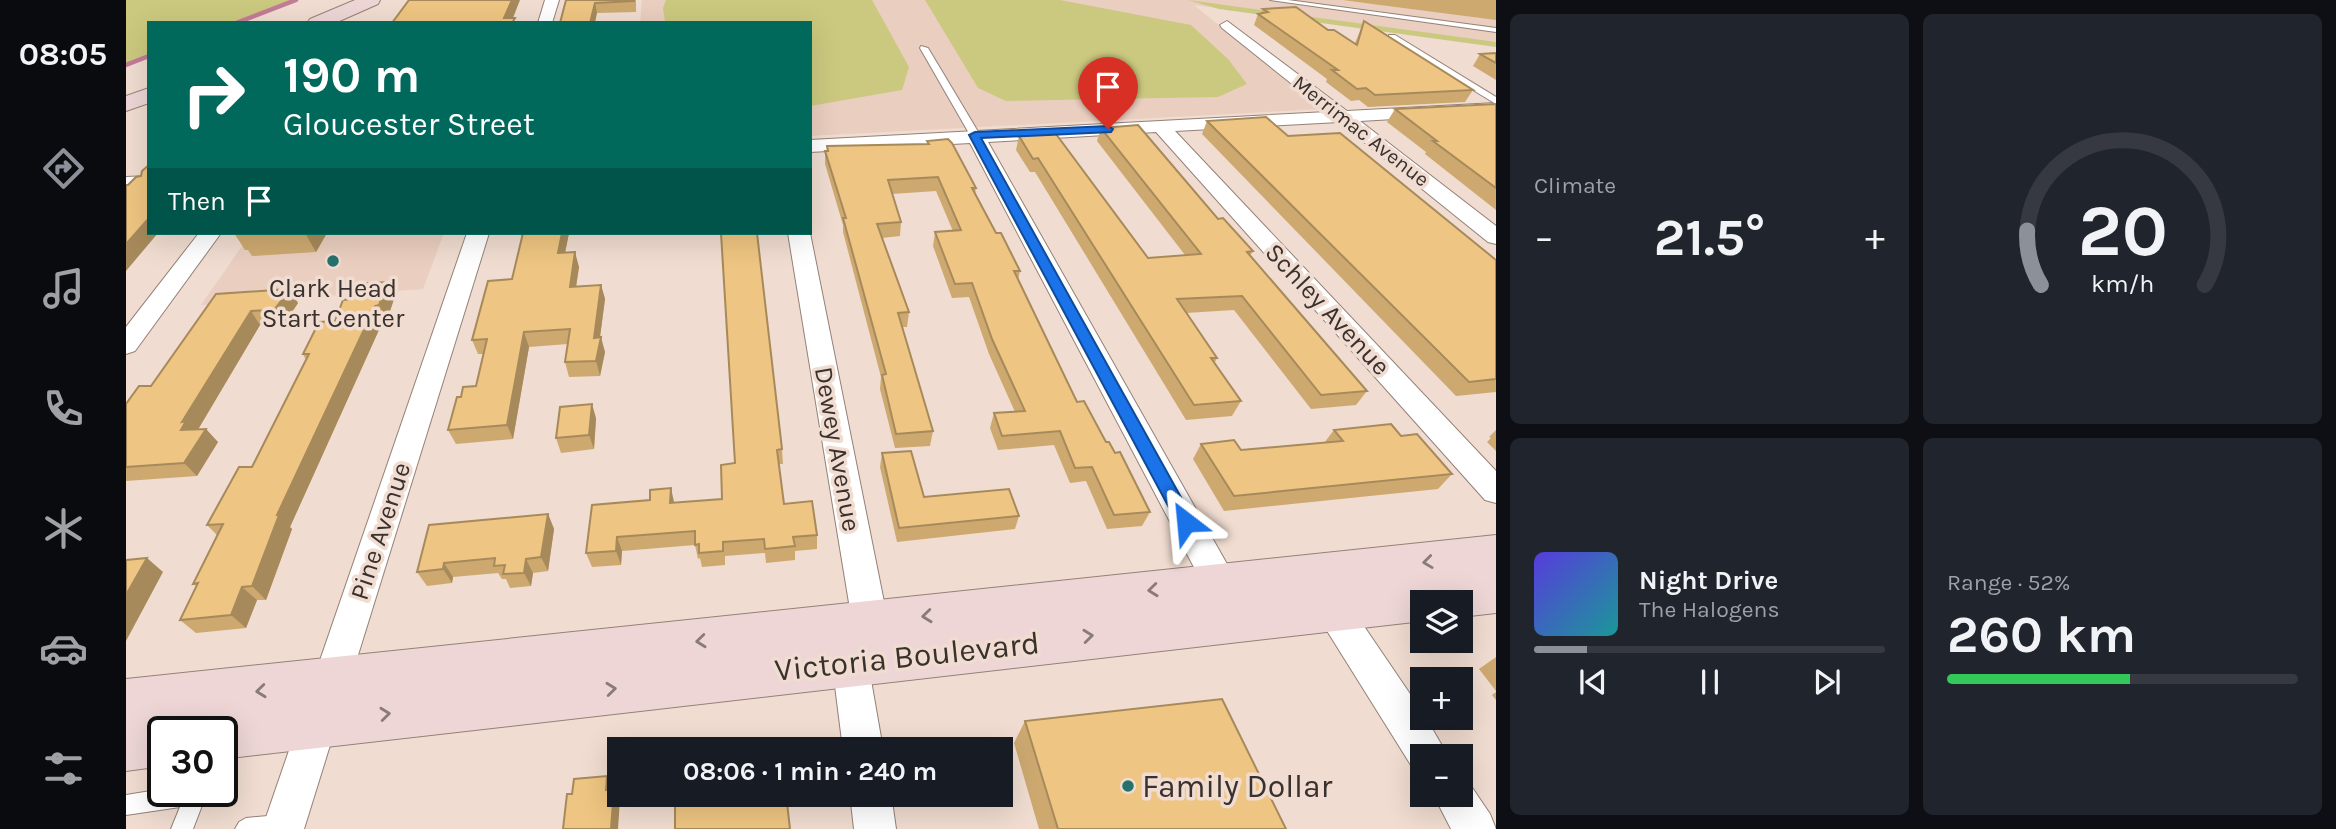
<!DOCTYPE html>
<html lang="en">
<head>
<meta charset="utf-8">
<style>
  body { margin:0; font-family:Karla,sans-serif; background:#20242c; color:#f1f3f6; height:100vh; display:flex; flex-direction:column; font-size:26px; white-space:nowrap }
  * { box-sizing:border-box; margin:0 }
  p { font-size:23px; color:#9ea1a6 }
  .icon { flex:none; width:38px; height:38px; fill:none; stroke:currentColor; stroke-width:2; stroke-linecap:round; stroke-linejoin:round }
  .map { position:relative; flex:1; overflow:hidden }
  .side { display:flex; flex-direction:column; gap:14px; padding:14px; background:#0d0f14; width:840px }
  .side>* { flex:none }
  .banner { position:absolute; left:21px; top:21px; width:665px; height:214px; border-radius:0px; box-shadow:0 7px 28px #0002; background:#00695c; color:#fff; overflow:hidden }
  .controls { position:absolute; left:1284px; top:590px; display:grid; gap:14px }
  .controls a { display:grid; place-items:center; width:63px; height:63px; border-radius:0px; background:#171b24; box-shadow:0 7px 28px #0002; font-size:35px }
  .speed { position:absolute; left:21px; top:716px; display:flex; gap:14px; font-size:35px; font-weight:700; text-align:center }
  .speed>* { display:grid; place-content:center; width:91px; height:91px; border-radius:50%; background:#171b24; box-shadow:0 7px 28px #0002; line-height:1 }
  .speed .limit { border:4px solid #111; border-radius:10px; background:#fff; color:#111 }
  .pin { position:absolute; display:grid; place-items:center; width:60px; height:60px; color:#fff; margin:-72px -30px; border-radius:50% 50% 50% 0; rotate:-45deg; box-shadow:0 0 7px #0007 }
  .pin .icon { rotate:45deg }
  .me { position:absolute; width:77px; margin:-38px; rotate:331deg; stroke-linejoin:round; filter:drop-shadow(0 0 5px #0008) }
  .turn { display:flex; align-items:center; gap:24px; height:147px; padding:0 21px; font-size:32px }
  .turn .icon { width:91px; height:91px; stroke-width:2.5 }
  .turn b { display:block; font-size:49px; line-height:60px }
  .then { display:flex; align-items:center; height:66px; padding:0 21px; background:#0003; gap:14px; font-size:26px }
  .big { font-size:52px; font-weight:700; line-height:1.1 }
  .side .tile { flex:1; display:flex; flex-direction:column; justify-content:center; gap:10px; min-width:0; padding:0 24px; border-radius:10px; background:#20242c }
  .side .dial { align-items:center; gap:0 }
  .dial svg { height:182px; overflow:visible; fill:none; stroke:#363941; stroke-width:7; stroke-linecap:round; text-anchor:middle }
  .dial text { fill:#f1f3f6; stroke:none }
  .song { display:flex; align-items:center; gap:21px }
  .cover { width:84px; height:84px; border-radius:10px; background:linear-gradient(135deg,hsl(250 70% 55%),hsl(180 70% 35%)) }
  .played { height:7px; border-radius:4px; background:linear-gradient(90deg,#8c9099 15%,#363941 15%) }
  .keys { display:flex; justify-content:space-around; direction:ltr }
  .heat { display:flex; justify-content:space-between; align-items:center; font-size:38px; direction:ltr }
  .charge { height:10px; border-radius:5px; background:linear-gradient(90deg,#34c759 52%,#363941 0) }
  .side .tiles { flex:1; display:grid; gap:14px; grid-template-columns:repeat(2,1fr) }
  .trip { position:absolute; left:481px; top:737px; width:406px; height:70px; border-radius:0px; background:#171b24; box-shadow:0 7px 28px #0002; font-weight:700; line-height:70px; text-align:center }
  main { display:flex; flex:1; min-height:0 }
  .dock { display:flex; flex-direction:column; width:126px; justify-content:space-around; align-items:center; background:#090b0e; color:#9ea1a6 }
  .dock .icon { width:49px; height:49px }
  .dock .active { color:#8c9099 }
  .dock b { font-size:32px; color:#f1f3f6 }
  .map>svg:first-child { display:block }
</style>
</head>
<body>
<main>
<nav class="dock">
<b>08:05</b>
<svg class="icon active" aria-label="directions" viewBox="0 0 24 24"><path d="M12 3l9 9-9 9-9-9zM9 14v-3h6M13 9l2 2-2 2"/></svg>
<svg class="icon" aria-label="music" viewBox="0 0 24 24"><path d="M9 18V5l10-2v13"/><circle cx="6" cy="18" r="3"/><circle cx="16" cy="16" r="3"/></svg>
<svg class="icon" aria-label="phone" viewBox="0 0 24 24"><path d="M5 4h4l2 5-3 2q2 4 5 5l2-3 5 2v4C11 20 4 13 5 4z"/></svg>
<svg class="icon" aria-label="climate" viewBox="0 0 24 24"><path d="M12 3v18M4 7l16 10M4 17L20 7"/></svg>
<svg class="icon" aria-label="car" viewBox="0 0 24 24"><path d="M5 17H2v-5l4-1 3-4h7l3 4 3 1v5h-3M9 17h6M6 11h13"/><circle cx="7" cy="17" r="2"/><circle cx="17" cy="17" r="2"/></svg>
<svg class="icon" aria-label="filters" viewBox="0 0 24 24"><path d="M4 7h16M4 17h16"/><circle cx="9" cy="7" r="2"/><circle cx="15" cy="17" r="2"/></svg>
</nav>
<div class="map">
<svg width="1370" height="829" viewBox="0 0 1370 829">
  <rect width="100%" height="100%" fill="#f0dcd0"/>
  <g fill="#eacebf">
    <path d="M 516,0 L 1370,0 L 1370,44 L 1068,5 L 1196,109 L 684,136 L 684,23 L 514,23 Z"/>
    <path d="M 125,233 L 318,233 L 297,289 L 75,305 Z"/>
  </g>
  <g fill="#cbc97f">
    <path d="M 0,0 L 170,0 L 110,23 L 23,23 L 23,56 L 0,65 Z"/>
    <path d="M 540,0 L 746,0 L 783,67 L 776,90 L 684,106 L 684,23 L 539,23 L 537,8 Z"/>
    <path d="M 799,0 L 934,0 L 1065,25 L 1102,59 L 1121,84 L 1092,97 L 880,101 L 852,88 Z"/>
    <path d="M 1062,0 L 1370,42 L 1370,47 L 1093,9 Z"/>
  </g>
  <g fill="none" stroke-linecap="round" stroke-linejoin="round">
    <g stroke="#c37b97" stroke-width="4.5">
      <path d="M 110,23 L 170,0"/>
      <path d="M 0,65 L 23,56"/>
    </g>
    <g stroke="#948177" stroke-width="2">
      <g id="lane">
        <path d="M 1144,0 L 1162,0 L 1370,28 L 1370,32 Z"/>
        <path d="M 1263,35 L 1269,35 L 1370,97 L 1370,104 L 1263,39 Z"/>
        <path d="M 795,46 L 802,48 L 854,135 L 852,137 L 844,135 L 794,48 Z"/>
        <path d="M 37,789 L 79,791 L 80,795 L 67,829 L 45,829 L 54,807 L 0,815 L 0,795 Z"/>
        <path d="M 153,815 L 160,819 L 162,829 L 109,829 L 113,822 L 120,818 Z"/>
      </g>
    </g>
    <g stroke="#948177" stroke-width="2">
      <g id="street">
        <path d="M 419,0 L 433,0 L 426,23 L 412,23 Z"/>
        <path d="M 1101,21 L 1221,111 L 1370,103 L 1370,113 L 1234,121 L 1370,226 L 1370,244 L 1362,242 L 1213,122 L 1049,131 L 1370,471 L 1370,503 L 1359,500 L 1030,132 L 862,142 L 1114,587 L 1119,598 L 1114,609 L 1102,613 L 1090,609 L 844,143 L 684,152 L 684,140 L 1201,112 L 1096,28 L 1094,25 Z"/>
        <path d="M 23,176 L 23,188 L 0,189 L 0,177 Z"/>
        <path d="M 73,233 L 95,233 L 9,351 L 0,354 L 0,327 Z"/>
        <path d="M 341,233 L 363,233 L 178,829 L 136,829 Z"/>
        <path d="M 662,233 L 684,233 L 762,622 L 742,663 L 757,749 L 717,749 L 706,662 L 726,621 Z"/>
        <path d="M 1200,584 L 1212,588 L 1297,713 L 1297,718 L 1300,718 L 1322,756 L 1297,756 L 1297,774 L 1288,770 L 1188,610 L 1183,599 L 1188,588 Z"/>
        <path d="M 1335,777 L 1341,780 L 1364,814 L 1370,829 L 1325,829 L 1307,794 L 1335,794 Z"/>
        <path d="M 724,794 L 765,794 L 770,829 L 728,829 Z"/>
      </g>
    </g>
    <g stroke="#948177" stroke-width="2">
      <g id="secondary">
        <path d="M 229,0 L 254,0 L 252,4 L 209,23 L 181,23 L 184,19 Z"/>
        <path d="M 23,88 L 23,103 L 0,111 L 0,96 Z"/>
        <path d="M 1370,535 L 1370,613 L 1335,617 L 1335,602 L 1297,602 L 1297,621 L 96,759 L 96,732 L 69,732 L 73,722 L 58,724 L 61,732 L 37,732 L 37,766 L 0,771 L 0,679 Z"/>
      </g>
    </g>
    <use href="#lane" fill="#fff" fill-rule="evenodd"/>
    <use href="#street" fill="#fff" fill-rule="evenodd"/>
    <use href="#secondary" fill="#edd6d5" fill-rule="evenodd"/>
  </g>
  <g fill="#cda970">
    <path d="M 440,0 L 510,0 L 510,12 L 471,13 Z"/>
    <path d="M 1217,0 L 1370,0 L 1370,20 L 1254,5 Z"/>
    <path d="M 1137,9 L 1202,30 L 1229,43 L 1238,21 L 1347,90 L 1339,102 L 1242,107 L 1233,100 L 1225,101 L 1200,82 L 1201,79 L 1128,25 L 1132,14 L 1135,13 Z"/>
    <path d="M 1370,53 L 1370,80 L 1347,66 L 1354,54 Z"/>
    <path d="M 1370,104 L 1370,210 L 1299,154 L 1300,152 L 1261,122 L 1269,109 Z"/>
    <path d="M 1081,121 L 1162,136 L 1370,260 L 1370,392 L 1330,396 L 1076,134 Z"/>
    <path d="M 975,128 L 1092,219 L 1127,251 L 1124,256 L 1241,391 L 1230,405 L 1185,409 L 1108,310 L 1060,313 L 1091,358 L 1088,364 L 1115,401 L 1106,416 L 1060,420 L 909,172 L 904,172 L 890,150 L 893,136 L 895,136 L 896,132 L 1022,258 L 1059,255 L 971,141 Z"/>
    <path d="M 801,141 L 850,188 L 849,194 L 870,233 L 894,271 L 892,280 L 951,402 L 989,453 L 1024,512 L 1016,526 L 981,529 L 960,481 L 944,483 L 928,445 L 872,450 L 864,428 L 868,413 L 889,412 L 863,354 L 843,297 L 826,298 L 807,246 L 809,232 L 827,231 L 810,191 L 766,194 L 775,222 L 774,236 L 756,238 L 783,312 L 781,327 L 776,327 L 807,431 L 804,446 L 769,448 L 754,389 L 755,377 L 717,232 L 717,225 L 699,164 L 699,151 L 701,151 L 701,146 L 801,144 Z"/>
    <path d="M 108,233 L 201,233 L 190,252 L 126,256 L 122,250 L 119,250 Z"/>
    <path d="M 394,233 L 443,233 L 439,253 L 453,267 L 450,286 L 475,285 L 479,299 L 474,337 L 479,352 L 474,376 L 443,377 L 439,362 L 442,344 L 403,347 L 387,439 L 330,444 L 322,430 L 335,397 L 350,386 L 357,354 L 352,354 L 346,340 L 386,279 L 396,238 Z"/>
    <path d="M 595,233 L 656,449 L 657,464 L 653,464 L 658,504 L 691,535 L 691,549 L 669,551 L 669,560 L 640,563 L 639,553 L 599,556 L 599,565 L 576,567 L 574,558 L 572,559 L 569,545 L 496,551 L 495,565 L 466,567 L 460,553 L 548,503 L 596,499 L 609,463 Z"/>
    <path d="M 90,294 L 172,303 L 158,324 L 134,325 L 72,429 L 92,442 L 71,476 L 0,481 L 0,404 L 25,386 Z"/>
    <path d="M 269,296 L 261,320 L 257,321 L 164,527 L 166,529 L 140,600 L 131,600 L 120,628 L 70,633 L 54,620 L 70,586 L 67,584 L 91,535 L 81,525 L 126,467 L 180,360 L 177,354 L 209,321 Z"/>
    <path d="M 470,418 L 468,449 L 435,453 L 430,438 Z"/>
    <path d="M 1208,430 L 1275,436 L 1326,474 L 1312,489 L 1098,511 L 1067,459 L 1075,444 L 1115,450 L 1198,443 Z"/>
    <path d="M 1370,430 L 1370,451 L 1361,442 L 1365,438 L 1363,437 Z"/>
    <path d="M 756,453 L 798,497 L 893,516 L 889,529 L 771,542 L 754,467 Z"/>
    <path d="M 422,514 L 428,529 L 422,571 L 407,573 L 405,586 L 384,588 L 380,579 L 376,579 L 372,573 L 327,577 L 326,583 L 301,586 L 291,572 Z"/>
    <path d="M 1370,657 L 1370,691 L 1353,669 Z"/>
    <path d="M 1370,692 L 1370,700 L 1366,695 Z"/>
    <path d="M 899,721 L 1160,829 L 913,829 L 888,743 Z"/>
  </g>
  <g fill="#a78a5b">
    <path d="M 386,0 L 394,0 L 385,23 L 378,18 Z"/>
    <path d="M 469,3 L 471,13 L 469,23 L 464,23 Z"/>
    <path d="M 23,218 L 23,233 L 32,233 L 0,271 L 0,244 Z"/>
    <path d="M 179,233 L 201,233 L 190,252 Z"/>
    <path d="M 436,233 L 443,233 L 436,268 L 432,253 Z"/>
    <path d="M 449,252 L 453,267 L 448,301 L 444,287 Z"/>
    <path d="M 261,282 L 269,296 L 261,320 L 253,305 Z"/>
    <path d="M 475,285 L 479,299 L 472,352 L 475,337 L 479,352 L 474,376 L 470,361 L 468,338 Z"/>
    <path d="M 164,289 L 172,303 L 158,324 L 148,310 Z"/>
    <path d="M 249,306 L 257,321 L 164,527 L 166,529 L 140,600 L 126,586 L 151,515 Z"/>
    <path d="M 125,311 L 134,325 L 70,433 L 55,430 L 56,422 Z"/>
    <path d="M 398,332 L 403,347 L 387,439 L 381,425 Z"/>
    <path d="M 466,404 L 470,418 L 468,449 L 463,435 Z"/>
    <path d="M 80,429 L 92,442 L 71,476 L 58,463 Z"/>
    <path d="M 545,488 L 548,502 L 544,503 Z"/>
    <path d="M 422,514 L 428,529 L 422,571 L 415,557 Z"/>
    <path d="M 491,537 L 496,551 L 495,565 L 490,551 Z"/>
    <path d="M 21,558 L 37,572 L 0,641 L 0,595 Z"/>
    <path d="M 400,559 L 407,573 L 405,586 L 398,573 Z"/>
    <path d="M 318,563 L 327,577 L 326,583 L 317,569 Z"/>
    <path d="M 116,587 L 131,600 L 120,628 L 105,615 Z"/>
    <path d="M 481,776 L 487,786 L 487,800 L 480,790 Z"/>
    <path d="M 488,789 L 494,799 L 492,829 L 485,829 Z"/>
  </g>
  <g fill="#eec582" stroke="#a78a5b" stroke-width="2">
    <path d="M 283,0 L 386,0 L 378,18 L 389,18 L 386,23 L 266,23 Z"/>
    <path d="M 440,0 L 508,0 L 508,1 L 469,3 L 464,23 L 434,23 Z"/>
    <path d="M 1170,7 L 1202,30 L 1208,30 L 1231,45 L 1238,21 L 1347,90 L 1249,95 L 1240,88 L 1231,89 L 1206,70 L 1212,70 L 1132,14 L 1142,12 L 1137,9 Z"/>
    <path d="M 1370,53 L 1370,63 L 1354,54 Z"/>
    <path d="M 1370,104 L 1370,188 L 1307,141 L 1311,141 L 1269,109 Z"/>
    <path d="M 1140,117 L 1162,136 L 1214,133 L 1370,260 L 1370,379 L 1343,382 L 1081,121 Z"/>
    <path d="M 1012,125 L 1092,219 L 1097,218 L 1127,251 L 1121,252 L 1241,391 L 1195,395 L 1116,296 L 1051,299 L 1091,358 L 1085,358 L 1115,401 L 1068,405 L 912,158 L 907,159 L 893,136 L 899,136 L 896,132 L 927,130 L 1022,258 L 1075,254 L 975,128 Z"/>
    <path d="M 822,139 L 826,143 L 850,188 L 846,188 L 870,233 L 875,233 L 894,271 L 888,271 L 951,402 L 958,401 L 980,442 L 983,442 L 989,453 L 994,452 L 1024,512 L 988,515 L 966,467 L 949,468 L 934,431 L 876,436 L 868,413 L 899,411 L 866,339 L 846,283 L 829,284 L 809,232 L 835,230 L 812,177 L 762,180 L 775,222 L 751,224 L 783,312 L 772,313 L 807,431 L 770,434 L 756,375 L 760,374 L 717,218 L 720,218 L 699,151 L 702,151 L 701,146 L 803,144 L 801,141 Z"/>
    <path d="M 23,165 L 23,218 L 0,244 L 0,185 L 2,185 L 10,177 L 15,176 L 16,171 Z"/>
    <path d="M 397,233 L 436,233 L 432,253 L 449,252 L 444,287 L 475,285 L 468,338 L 475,337 L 470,361 L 439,362 L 444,329 L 398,332 L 381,425 L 322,430 L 331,397 L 335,397 L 337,387 L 350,386 L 361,339 L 346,340 L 362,281 L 386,279 Z"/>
    <path d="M 595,233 L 631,233 L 656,449 L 651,450 L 658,504 L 686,501 L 691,535 L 667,537 L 669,546 L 639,549 L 638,539 L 597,542 L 597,551 L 573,553 L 573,544 L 569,545 L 569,531 L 491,537 L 490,551 L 460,553 L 466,505 L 524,500 L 524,490 L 545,488 L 544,503 L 596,499 L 595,465 L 609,463 Z"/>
    <path d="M 261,282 L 253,305 L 249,306 L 151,515 L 153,515 L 126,586 L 116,587 L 105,615 L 54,620 L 72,583 L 67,584 L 97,524 L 81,525 L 113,467 L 126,467 L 183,354 L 177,354 L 193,322 L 209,321 L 217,300 L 225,299 L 231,284 Z"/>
    <path d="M 164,289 L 148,310 L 125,311 L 56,422 L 60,421 L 55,430 L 80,429 L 58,463 L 0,467 L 0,404 L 13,386 L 25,386 L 90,294 Z"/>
    <path d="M 466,404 L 463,435 L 430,438 L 434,407 Z"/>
    <path d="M 1265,424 L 1275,436 L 1291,434 L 1326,474 L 1108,496 L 1075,444 L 1108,440 L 1115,450 L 1217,441 L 1208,430 Z"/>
    <path d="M 785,451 L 798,497 L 883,489 L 893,516 L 773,528 L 756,453 Z"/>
    <path d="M 422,514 L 415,557 L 400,559 L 398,573 L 377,574 L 379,565 L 368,566 L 369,558 L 318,563 L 317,569 L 291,572 L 303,525 Z"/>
    <path d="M 21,558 L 0,595 L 0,560 Z"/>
    <path d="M 1096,699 L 1160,829 L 932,829 L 899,721 Z"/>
    <path d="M 481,776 L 480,790 L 488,789 L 485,829 L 437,829 L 441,794 L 446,794 L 448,779 Z"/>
    <path d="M 549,794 L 660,794 L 664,829 L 549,829 Z"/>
  </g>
  <defs><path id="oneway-chevron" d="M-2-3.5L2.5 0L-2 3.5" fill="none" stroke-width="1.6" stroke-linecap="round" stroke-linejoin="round" transform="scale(1.75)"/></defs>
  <g stroke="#8a7b79">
    <use href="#oneway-chevron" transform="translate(1302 562) rotate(173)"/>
    <use href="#oneway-chevron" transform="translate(1027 590) rotate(174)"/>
    <use href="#oneway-chevron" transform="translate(801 616) rotate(174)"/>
    <use href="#oneway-chevron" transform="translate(962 636) rotate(-6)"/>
    <use href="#oneway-chevron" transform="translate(575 641) rotate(174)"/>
    <use href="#oneway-chevron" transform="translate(485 689) rotate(-6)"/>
    <use href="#oneway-chevron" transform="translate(135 691) rotate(174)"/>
    <use href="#oneway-chevron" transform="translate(259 714) rotate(-6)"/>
  </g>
  <path fill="#1a73e8" stroke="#114b97" stroke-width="2" d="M 982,126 L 987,129 L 985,132 L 855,138 L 1066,517 L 1069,522 L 1066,528 L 1060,530 L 1054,528 L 843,135 L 849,132 Z"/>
  <g fill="#27716d" stroke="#f0dcd0" stroke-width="2.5">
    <circle cx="207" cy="261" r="7"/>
    <circle cx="1002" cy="786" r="7"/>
  </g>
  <g text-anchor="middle" stroke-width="7" stroke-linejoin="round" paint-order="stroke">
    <g font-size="21" fill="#39312d" stroke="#f0dcd0">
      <text transform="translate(1235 131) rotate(38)" y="7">Merrimac Avenue</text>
    </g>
    <g font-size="26" fill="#39312d" stroke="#f0dcd0">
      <text x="207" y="297">Clark Head<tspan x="207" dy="30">Start Center</tspan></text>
    </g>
    <g font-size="26" fill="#39312d" stroke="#f0dcd0">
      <text transform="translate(1202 309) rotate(47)" y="9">Schley Avenue</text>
      <text transform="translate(712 449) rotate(80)" y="9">Dewey Avenue</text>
      <text transform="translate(254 531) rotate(-72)" y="9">Pine Avenue</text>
    </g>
    <g font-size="32" fill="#39312d" stroke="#f0dcd0">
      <text transform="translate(781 656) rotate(-6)" y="11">Victoria Boulevard</text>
    </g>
    <g font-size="32" fill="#39312d" stroke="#f0dcd0" text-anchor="start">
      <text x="1016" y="797">Family Dollar</text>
    </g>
  </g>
</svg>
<div class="controls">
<a><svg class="icon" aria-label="layers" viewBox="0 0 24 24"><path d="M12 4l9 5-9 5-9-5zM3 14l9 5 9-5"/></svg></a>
<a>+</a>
<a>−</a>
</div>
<div class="speed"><div class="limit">30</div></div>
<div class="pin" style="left:982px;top:129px;background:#d93025"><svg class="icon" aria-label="arrive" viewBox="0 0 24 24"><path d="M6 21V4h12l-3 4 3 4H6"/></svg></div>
<svg class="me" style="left:1060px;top:522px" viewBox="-20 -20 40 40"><path d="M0-17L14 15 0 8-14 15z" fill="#1a73e8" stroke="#fff" stroke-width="4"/></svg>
<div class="trip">08:06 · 1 min · 240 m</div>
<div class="banner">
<div class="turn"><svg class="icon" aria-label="right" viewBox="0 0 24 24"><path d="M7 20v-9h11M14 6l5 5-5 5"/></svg><div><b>190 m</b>Gloucester Street</div></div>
<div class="then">Then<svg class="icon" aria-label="arrive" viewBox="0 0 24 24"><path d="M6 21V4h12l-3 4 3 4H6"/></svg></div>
</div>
</div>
<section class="side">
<div class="tiles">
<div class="tile"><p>Climate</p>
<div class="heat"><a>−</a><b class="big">21.5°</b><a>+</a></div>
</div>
<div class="tile dial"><svg viewBox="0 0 100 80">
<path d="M14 69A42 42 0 1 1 86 69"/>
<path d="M14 69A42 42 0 0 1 8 45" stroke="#8c9099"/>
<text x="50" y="56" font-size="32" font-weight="700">20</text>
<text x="50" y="72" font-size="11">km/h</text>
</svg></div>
<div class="tile">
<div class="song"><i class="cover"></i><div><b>Night Drive</b><p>The Halogens</p></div></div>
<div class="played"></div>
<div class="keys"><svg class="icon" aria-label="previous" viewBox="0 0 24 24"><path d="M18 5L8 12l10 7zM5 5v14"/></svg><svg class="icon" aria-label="pause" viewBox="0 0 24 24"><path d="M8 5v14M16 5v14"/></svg><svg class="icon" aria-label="next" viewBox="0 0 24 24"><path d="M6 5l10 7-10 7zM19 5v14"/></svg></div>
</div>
<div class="tile"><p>Range · 52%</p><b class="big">260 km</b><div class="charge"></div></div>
</div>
</section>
</main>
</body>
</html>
